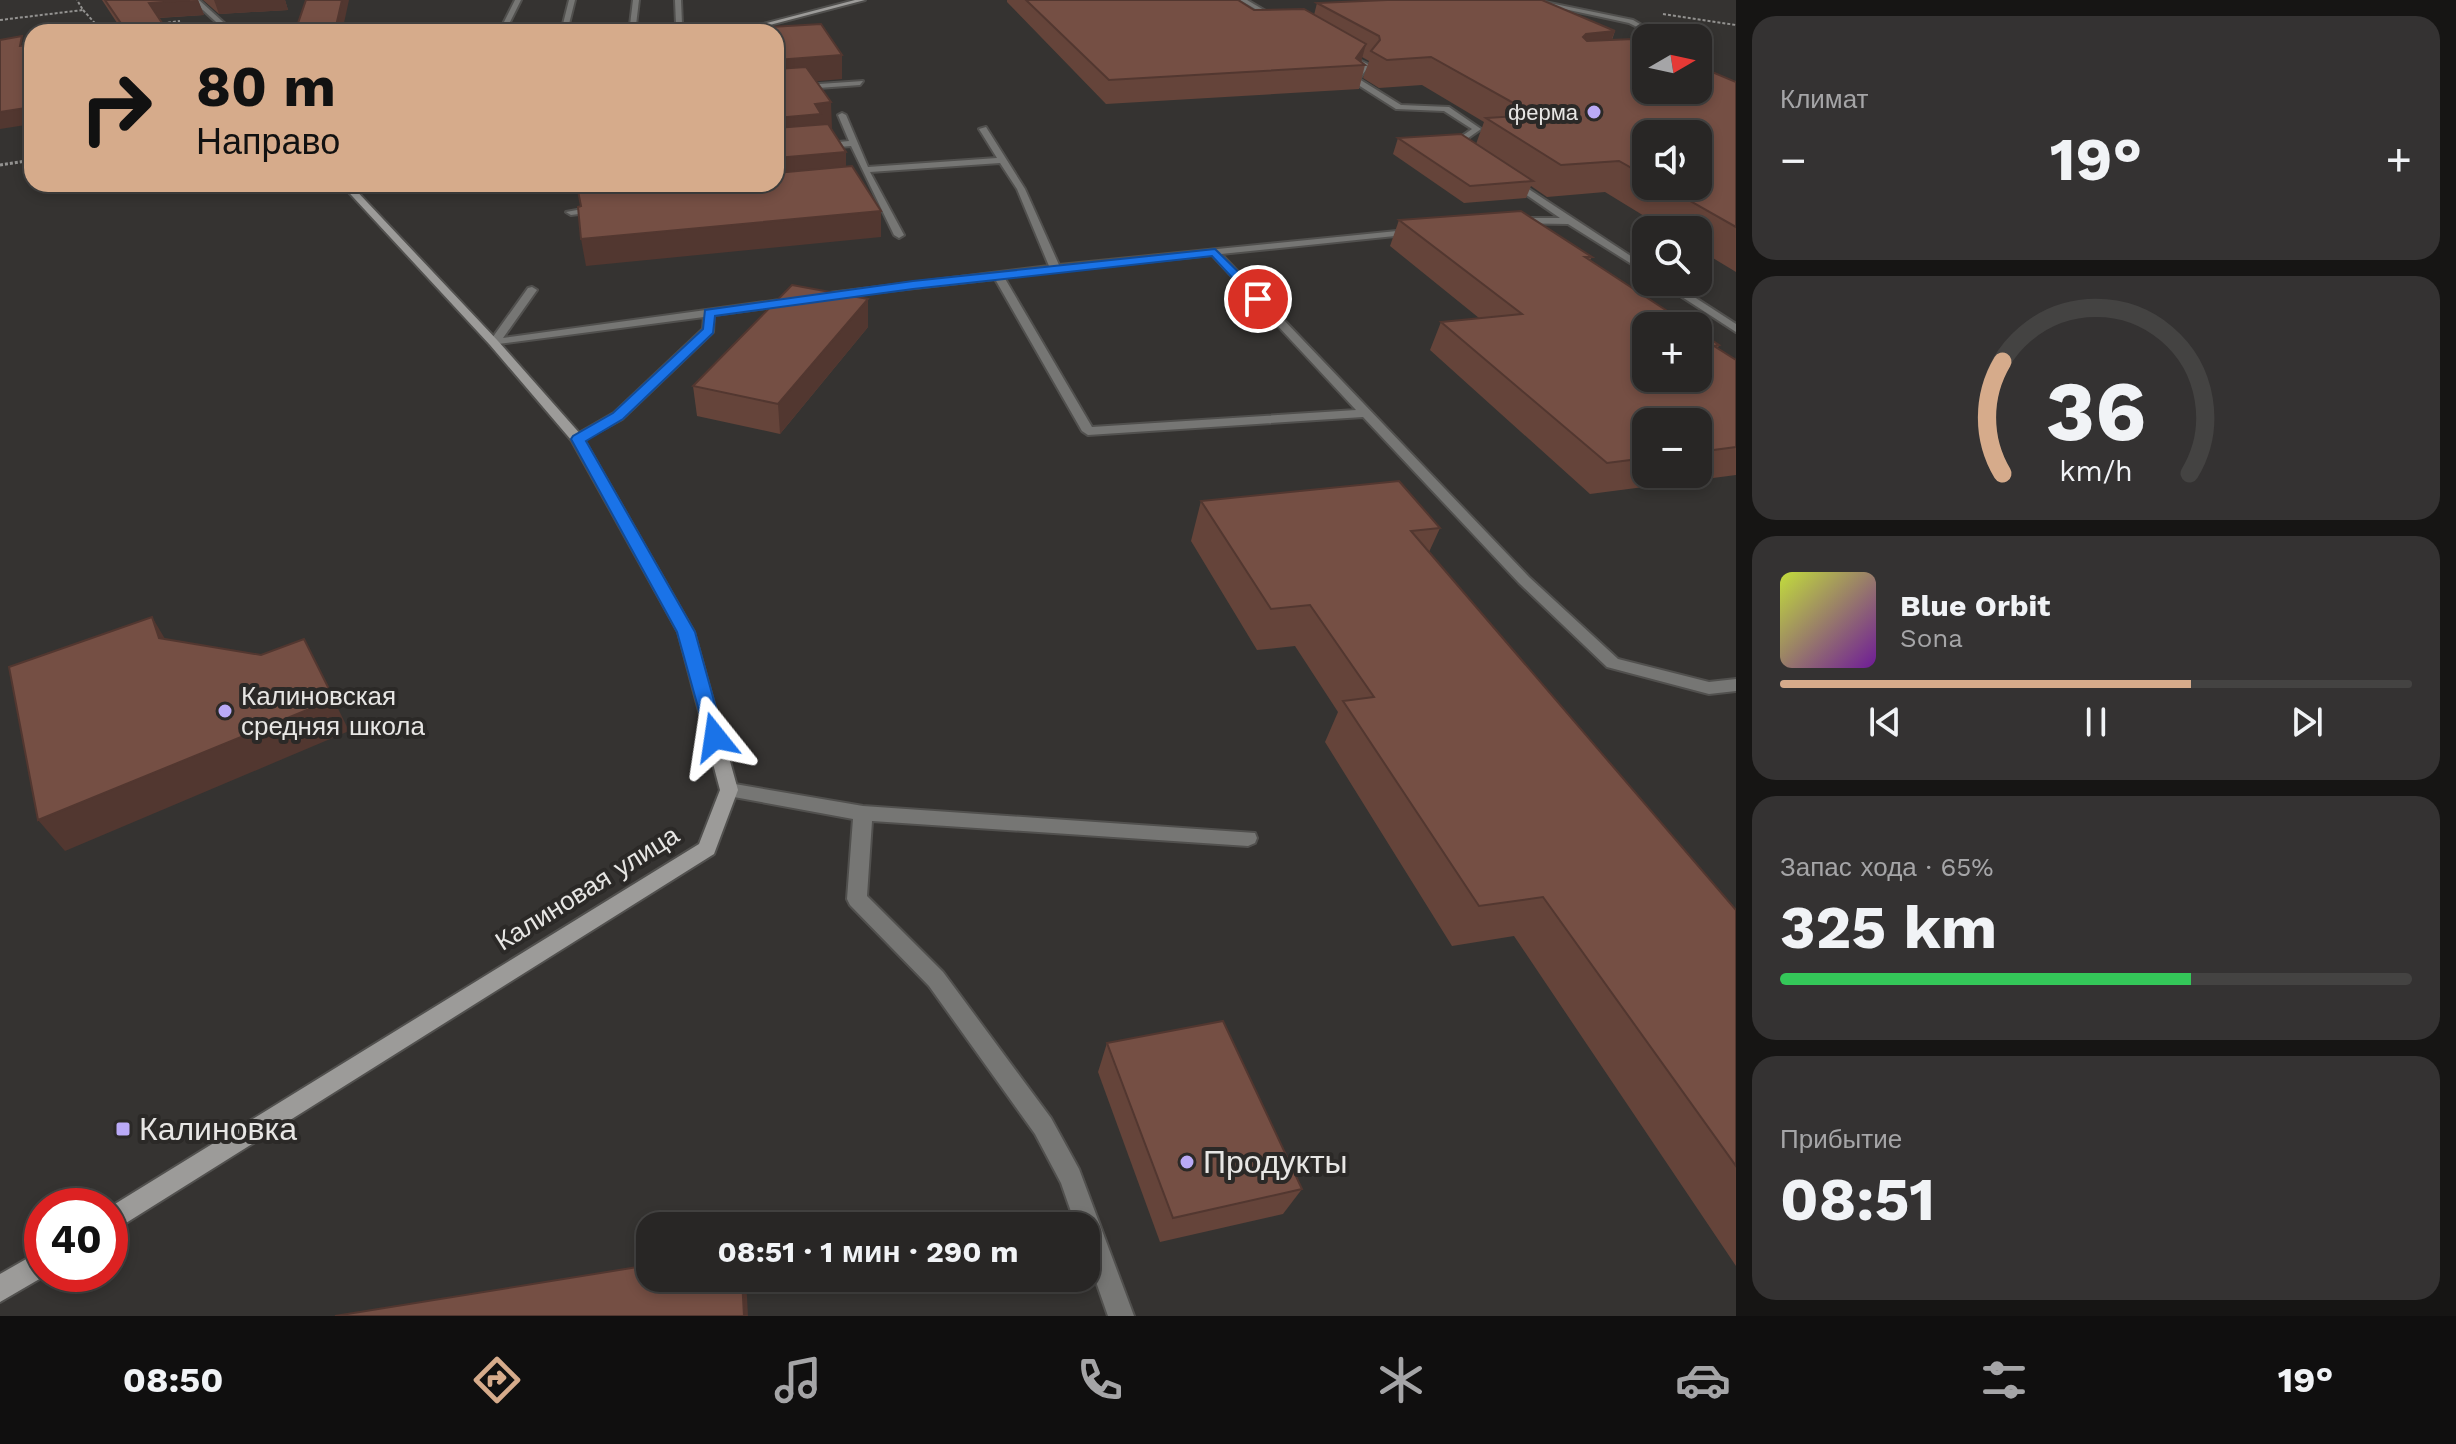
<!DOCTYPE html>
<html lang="ru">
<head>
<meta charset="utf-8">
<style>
  body { margin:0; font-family:"Work Sans",sans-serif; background:#343232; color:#f1f3f6; height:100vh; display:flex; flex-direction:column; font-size:30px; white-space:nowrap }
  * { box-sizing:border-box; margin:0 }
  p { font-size:26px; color:#a5a5a7 }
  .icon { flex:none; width:44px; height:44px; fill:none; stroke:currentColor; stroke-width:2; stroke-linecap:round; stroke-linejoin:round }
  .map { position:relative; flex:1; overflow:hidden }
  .sheet { display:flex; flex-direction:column; gap:16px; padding:16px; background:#161514; width:720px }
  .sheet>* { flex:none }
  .banner { position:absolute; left:24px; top:24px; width:760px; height:168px; border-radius:24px; box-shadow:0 4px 12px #0003,0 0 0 2px #444342; background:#d6ab8b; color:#111; overflow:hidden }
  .needle { width:52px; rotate:81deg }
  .controls { position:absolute; left:1632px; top:24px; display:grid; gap:16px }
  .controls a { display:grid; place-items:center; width:80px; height:80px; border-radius:16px; background:#282625; box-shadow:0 4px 12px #0003,0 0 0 2px #444342; font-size:40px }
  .speed { position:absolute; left:24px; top:1188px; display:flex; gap:16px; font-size:40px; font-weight:700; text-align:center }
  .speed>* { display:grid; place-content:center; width:104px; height:104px; border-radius:50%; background:#282625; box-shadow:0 4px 12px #0003,0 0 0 2px #444342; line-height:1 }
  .speed .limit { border:12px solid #d22; background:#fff; color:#111 }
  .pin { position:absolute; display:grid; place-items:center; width:68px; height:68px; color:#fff; margin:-34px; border:4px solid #fff; border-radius:50%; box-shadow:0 2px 8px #0007 }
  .me { position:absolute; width:88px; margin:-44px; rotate:345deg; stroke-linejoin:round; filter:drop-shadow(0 0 6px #0008) }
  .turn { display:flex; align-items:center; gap:28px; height:168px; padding:0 40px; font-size:36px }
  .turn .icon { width:104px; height:104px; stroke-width:2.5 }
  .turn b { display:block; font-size:56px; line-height:68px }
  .big { font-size:60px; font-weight:700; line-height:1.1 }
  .sheet .card { flex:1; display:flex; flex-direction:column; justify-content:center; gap:12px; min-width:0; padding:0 28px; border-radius:24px; background:#343232 }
  .sheet .dial { align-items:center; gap:0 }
  .dial svg { height:208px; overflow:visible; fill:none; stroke:#444342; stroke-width:7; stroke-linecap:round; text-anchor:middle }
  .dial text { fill:#f1f3f6; stroke:none }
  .song { display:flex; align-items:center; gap:24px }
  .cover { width:96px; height:96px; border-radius:12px; background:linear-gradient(135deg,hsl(70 70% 55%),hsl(280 70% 35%)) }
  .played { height:8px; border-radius:4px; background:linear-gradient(90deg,#d6ab8b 65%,#444342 65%) }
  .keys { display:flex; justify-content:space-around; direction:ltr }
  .heat { display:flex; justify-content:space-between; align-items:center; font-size:44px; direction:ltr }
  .charge { height:12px; border-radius:6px; background:linear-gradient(90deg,#34c759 65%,#444342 0) }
  .trip { position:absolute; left:636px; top:1212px; width:464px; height:80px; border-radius:24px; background:#282625; box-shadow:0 4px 12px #0003,0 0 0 2px #444342; font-weight:700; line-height:80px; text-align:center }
  .menu { display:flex; height:128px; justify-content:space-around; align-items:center; background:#100f0f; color:#a5a5a7 }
  .menu .icon { width:56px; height:56px }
  .menu .active { color:#d6ab8b }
  .menu b { font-size:36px; color:#f1f3f6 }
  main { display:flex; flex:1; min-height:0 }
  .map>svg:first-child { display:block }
</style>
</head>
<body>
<main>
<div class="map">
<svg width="1736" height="1316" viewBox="0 0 1736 1316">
  <rect width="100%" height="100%" fill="#353331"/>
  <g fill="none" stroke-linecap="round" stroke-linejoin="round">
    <g stroke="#51504e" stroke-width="4">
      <g id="lane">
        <path d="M 515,0 L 521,0 L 505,32 L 499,32 Z"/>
        <path d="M 569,0 L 575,0 L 567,32 L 561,32 Z"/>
        <path d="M 633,0 L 639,0 L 636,25 L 633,27 L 630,25 Z"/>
        <path d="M 675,0 L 681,0 L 682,24 L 679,26 L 676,24 Z"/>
        <path d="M 1240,0 L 1247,0 L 1279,19 L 1274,20 Z"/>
        <path d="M 1523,0 L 1535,0 L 1633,20 L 1645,27 L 1653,38 L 1647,38 L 1641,29 L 1629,23 Z"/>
        <path d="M 1344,53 L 1370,65 L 1359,79 L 1401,105 L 1449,107 L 1481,129 L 1461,143 L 1466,150 L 1460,150 L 1452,143 L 1472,129 L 1444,111 L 1396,109 L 1352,81 L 1364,66 L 1344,55 Z"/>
        <path d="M 863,81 L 860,85 L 776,91 L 776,87 Z"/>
        <path d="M 842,113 L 846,115 L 868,167 L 997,158 L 979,129 L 986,127 L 1025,189 L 1059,265 L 1417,229 L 1419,231 L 1414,234 L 1221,254 L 1529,577 L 1618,659 L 1709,682 L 1736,679 L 1736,691 L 1709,694 L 1607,667 L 1519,583 L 1363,417 L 1088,435 L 1082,431 L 995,279 L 817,299 L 816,297 L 821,294 L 1049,266 L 1017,189 L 1000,163 L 870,172 L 904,235 L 899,238 L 894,235 L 851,146 L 776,152 L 776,148 L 849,141 L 838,115 ZM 1211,255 L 1212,255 L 1356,410 L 1092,427 L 1004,277 Z"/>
        <path d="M 1512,178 L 1646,266 L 1646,273 L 1568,224 L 1513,223 L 1513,219 L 1516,218 L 1560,218 L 1509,183 L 1508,181 Z"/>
        <path d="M 599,206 L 602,207 L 602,211 L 571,215 L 566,212 Z"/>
        <path d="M 1659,282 L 1671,282 L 1736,324 L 1736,332 Z"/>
        <path d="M 532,287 L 537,290 L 503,338 L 794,298 L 799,301 L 794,304 L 714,315 L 713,332 L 622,419 L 578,443 L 574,442 L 574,436 L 614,413 L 703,329 L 704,317 L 490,345 L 490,341 L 528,288 Z"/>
        <path d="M 729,783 L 863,806 L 1255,833 L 1257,838 L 1255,843 L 1248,846 L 872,821 L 867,896 L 943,972 L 1051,1118 L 1079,1169 L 1134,1316 L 1108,1316 L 1086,1253 L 1086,1226 L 1076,1226 L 1061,1183 L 1035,1134 L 929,986 L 850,905 L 847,899 L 853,819 L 723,795 L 720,790 L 723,785 Z"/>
      </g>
    </g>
    <g stroke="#51504e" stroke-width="4">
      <path id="street" d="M 192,0 L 199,0 L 234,32 L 227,32 Z"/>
    </g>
    <g stroke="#51504e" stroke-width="4">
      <g id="secondary">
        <path d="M 855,0 L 865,0 L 743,32 L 732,32 Z"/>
        <path d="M 341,184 L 350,184 L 498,341 L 582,436 L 694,632 L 738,790 L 714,854 L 110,1233 L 110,1207 L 699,844 L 720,790 L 678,632 L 572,441 L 490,345 Z"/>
        <path d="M 42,1250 L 42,1274 L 48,1274 L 0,1302 L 0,1274 Z"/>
      </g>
    </g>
    <g stroke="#939290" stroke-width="2" stroke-dasharray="3 2" stroke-linecap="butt">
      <path d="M 83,10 L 103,32"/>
      <path d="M 1663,14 L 1736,25"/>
      <path d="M 0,20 L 83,10 L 77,0"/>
      <path d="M 158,24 L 180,21"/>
      <path d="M 104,32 L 124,29"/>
    </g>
    <path stroke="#939290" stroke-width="3" stroke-dasharray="3 2" stroke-linecap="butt" d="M 0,165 L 32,160"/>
    <use href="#lane" fill="#767674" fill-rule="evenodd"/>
    <use href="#street" fill="#767674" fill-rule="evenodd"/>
    <use href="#secondary" fill="#9c9b99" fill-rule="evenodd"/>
  </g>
  <g fill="#65443a" fill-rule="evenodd">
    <path d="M 102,0 L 198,0 L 204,15 L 159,18 L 168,32 L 123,32 Z"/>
    <path d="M 203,0 L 285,0 L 288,10 L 219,14 Z"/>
    <path d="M 1007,0 L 1238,0 L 1254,10 L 1314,15 L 1317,3 L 1615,31 L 1612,40 L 1736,82 L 1736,272 L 1698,249 L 1698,230 L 1667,230 L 1605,192 L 1547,197 L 1531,186 L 1526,198 L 1464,203 L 1393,154 L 1398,138 L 1476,144 L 1484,122 L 1422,85 L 1379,88 L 1363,78 L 1369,61 L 1362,57 L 1361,62 L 1365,65 L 1359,89 L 1106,104 L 1007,2 ZM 1646,134 L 1698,186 L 1646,186 Z"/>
    <path d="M 1399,220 L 1592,257 L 1590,260 L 1719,345 L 1718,348 L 1736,360 L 1736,475 L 1590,494 L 1430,350 L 1441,322 L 1479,318 L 1390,246 ZM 1646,422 L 1698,422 L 1698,474 L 1646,474 Z"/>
    <path d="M 868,327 L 780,434 L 697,416 L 693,386 Z"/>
    <path d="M 1201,501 L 1440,528 L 1429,552 L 1736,910 L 1736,1266 L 1514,936 L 1452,946 L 1325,742 L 1338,712 L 1295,646 L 1257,650 L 1191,541 Z"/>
    <path d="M 1107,1043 L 1302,1189 L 1283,1214 L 1160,1242 L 1098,1072 Z"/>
  </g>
  <g fill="#523730">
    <path d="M 198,0 L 204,15 L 155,18 L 149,3 Z"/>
    <path d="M 214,0 L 285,0 L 288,10 L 219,14 Z"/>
    <path d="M 342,0 L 349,0 L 342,32 L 297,32 L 296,29 Z"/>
    <path d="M 1615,31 L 1604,58 L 1583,37 L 1586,34 Z"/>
    <path d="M 1366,44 L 1360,66 L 1356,58 Z"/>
    <path d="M 842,55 L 842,79 L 776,85 L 776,60 Z"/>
    <path d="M 831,102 L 832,128 L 822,129 L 776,145 L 776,118 L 815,104 Z"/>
    <path d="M 32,107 L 32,124 L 0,129 L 0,112 Z"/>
    <path d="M 846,152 L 846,180 L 581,205 L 577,184 L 776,184 L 776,158 Z"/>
    <path d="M 881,211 L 881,237 L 586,266 L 581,239 Z"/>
    <path d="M 868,299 L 868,327 L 780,434 L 778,404 Z"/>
    <path d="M 152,617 L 171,649 L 159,638 Z"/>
    <path d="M 304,639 L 349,731 L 65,851 L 38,820 Z"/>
    <path d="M 742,1278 L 746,1278 L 748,1316 L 744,1316 Z"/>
  </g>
  <g fill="#754f44" stroke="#523730" stroke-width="2">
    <path d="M 105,0 L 190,0 L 149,3 L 168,32 L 127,32 Z"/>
    <path d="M 306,0 L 342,0 L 336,26 L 296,29 Z"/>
    <path d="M 1026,0 L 1238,0 L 1254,10 L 1304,9 L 1366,44 L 1356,58 L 1365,65 L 1109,80 Z"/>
    <path d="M 1387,0 L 1542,0 L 1615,31 L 1586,34 L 1583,37 L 1587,41 L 1633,39 L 1646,44 L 1646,90 L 1698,90 L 1698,66 L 1736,82 L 1736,227 L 1664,186 L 1698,186 L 1698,134 L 1646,134 L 1646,176 L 1619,161 L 1561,165 L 1486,118 L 1535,115 L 1431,57 L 1387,60 L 1371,51 L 1380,40 L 1379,36 L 1317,3 Z"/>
    <path d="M 821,24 L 842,55 L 776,60 L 776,32 L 689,32 Z"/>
    <path d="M 22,36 L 20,46 L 31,45 L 32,49 L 32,107 L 0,112 L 0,40 Z"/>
    <path d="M 806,67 L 831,102 L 815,104 L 821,114 L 776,118 L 776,69 Z"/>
    <path d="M 828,124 L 846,152 L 776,158 L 776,128 Z"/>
    <path d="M 1461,134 L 1533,181 L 1470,186 L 1398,138 Z"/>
    <path d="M 852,166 L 881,211 L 581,239 L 578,207 L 581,206 L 578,191 L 657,184 L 776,184 L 776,173 Z"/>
    <path d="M 1521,211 L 1592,257 L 1585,257 L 1690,326 L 1646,326 L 1646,378 L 1698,378 L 1698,331 L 1719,345 L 1714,346 L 1736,360 L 1736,447 L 1698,452 L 1698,422 L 1646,422 L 1646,458 L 1607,463 L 1441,322 L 1522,314 L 1399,220 Z"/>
    <path d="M 792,285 L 868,299 L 778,404 L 693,386 Z"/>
    <path d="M 1399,481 L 1440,528 L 1411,531 L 1736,910 L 1736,1166 L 1543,897 L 1479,906 L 1343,701 L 1374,697 L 1310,605 L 1271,609 L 1201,501 Z"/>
    <path d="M 152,617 L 159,638 L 261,655 L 304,639 L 334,699 L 38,820 L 9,667 Z"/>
    <path d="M 1223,1021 L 1302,1189 L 1173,1218 L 1107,1043 Z"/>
    <path d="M 650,1265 L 650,1278 L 742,1278 L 744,1316 L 335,1316 Z"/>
  </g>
  <path fill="#1a73e8" stroke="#114b97" stroke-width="2" d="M 1215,249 L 1263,296 L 1263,301 L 1254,301 L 1212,256 L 913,289 L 715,316 L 713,333 L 623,419 L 586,441 L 695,632 L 724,737 L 722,743 L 708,743 L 677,632 L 571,439 L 573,436 L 613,413 L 703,329 L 705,310 L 913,281 Z"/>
  <g fill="#baaaf7" stroke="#2b2927" stroke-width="3">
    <circle cx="1594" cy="112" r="8"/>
    <circle cx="225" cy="711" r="8"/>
    <rect x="115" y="1121" width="16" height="16" rx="4"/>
    <circle cx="1187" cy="1162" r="8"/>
  </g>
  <g text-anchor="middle" stroke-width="8" stroke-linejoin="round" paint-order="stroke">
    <g font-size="22" fill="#e7e6e4" stroke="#2b2927" text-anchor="end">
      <text x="1578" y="120">ферма</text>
    </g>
    <g font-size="26" fill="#e7e6e4" stroke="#2b2927" text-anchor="start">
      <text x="241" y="705">Калиновская<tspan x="241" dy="30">средняя школа</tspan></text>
    </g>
    <g font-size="26" fill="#e7e6e4" stroke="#2b2927">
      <text transform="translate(587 888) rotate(-32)" y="9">Калиновая улица</text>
    </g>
    <g font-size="32" fill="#e7e6e4" stroke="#2b2927" text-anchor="start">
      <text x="139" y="1140">Калиновка</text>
      <text x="1203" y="1173">Продукты</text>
    </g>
  </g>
</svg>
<div class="controls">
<a><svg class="needle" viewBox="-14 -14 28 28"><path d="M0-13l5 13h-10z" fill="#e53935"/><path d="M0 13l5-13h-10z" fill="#a5a5a7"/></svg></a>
<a><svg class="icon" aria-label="sound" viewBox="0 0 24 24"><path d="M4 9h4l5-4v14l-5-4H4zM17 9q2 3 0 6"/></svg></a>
<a><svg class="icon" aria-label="search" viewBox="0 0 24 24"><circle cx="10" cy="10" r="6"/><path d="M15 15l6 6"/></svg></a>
<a>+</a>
<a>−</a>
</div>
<div class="speed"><div class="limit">40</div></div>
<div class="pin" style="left:1258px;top:299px;background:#d93025"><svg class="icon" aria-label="arrive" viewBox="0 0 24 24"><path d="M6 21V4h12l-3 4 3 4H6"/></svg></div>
<svg class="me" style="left:715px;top:737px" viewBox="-20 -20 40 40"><path d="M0-17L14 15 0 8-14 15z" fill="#1a73e8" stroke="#fff" stroke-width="4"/></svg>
<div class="trip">08:51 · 1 мин · 290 m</div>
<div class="banner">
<div class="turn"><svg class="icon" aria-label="right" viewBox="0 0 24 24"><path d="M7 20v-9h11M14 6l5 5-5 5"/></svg><div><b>80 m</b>Направо</div></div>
</div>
</div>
<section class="sheet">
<div class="card"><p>Климат</p>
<div class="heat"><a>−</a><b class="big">19°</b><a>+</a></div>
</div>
<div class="card dial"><svg viewBox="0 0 100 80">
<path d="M14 69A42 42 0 1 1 86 69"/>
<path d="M14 69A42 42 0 0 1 14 26" stroke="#d6ab8b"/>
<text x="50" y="56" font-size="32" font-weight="700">36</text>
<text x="50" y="72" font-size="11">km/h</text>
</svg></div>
<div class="card">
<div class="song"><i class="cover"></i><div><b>Blue Orbit</b><p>Sona</p></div></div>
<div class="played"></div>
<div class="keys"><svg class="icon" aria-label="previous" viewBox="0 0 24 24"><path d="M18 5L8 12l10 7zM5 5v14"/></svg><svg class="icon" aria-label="pause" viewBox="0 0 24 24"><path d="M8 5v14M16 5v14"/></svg><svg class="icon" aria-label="next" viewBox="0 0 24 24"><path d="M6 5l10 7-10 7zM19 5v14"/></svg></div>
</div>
<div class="card"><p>Запас хода · 65%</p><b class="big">325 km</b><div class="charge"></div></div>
<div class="card"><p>Прибытие</p><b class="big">08:51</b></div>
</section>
</main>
<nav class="menu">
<b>08:50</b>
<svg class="icon active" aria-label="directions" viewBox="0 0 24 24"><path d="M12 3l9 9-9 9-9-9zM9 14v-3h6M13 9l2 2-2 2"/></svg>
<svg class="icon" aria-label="music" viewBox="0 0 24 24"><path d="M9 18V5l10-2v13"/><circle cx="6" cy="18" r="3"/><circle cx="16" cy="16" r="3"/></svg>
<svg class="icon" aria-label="phone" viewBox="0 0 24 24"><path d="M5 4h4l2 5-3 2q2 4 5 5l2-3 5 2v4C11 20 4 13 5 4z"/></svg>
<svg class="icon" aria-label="climate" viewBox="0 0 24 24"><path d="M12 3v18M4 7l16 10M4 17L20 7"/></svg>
<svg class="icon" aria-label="car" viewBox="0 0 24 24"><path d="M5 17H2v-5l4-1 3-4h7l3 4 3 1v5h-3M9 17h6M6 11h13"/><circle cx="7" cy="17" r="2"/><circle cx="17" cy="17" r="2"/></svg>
<svg class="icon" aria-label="filters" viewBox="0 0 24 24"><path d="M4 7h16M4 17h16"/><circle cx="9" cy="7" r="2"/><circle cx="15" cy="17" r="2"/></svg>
<b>19°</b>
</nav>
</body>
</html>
